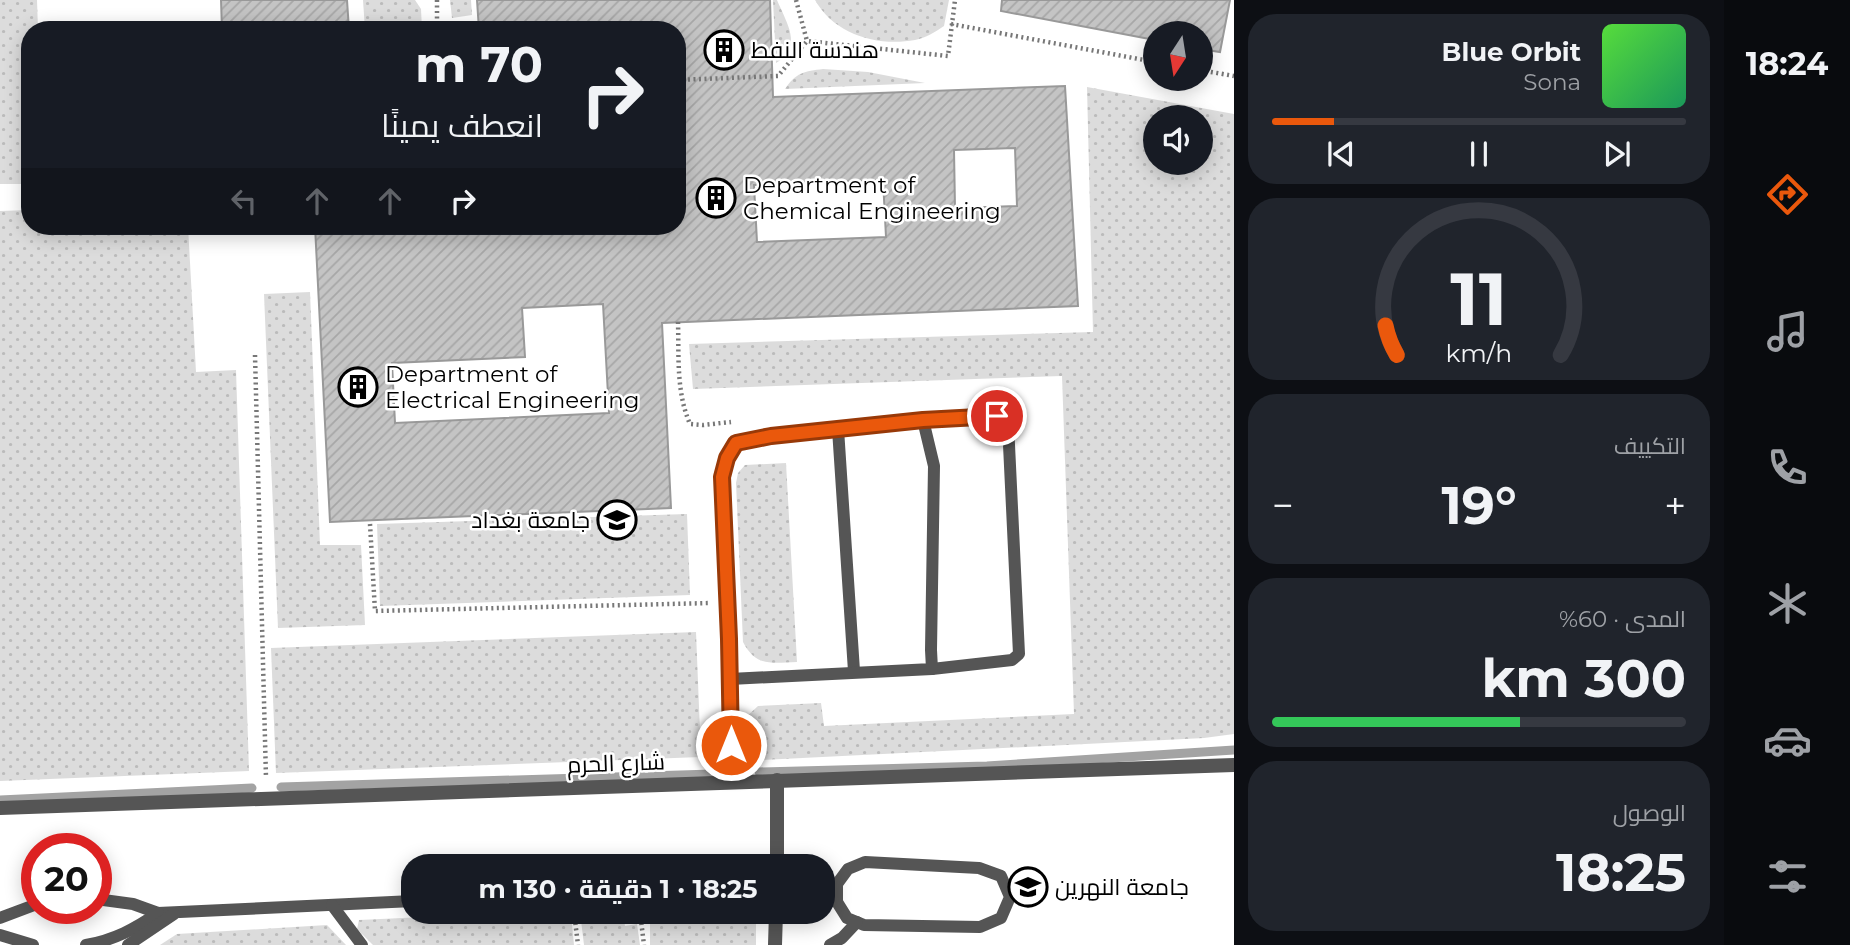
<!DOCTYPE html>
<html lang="ar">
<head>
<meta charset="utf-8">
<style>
  body { margin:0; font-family:Montserrat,Cairo,sans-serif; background:#20242c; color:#f1f3f6; direction:rtl; height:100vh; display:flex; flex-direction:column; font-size:26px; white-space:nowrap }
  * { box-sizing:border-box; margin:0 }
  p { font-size:23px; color:#9ea1a6 }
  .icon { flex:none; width:38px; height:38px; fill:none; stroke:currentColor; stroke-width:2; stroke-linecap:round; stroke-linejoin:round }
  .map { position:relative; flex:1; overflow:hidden; direction:ltr }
  .sheet { display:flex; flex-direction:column; gap:14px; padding:14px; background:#0d0f14; width:490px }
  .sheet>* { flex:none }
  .hud { position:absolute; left:21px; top:21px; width:665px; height:214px; border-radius:28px; box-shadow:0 4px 18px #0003; direction:rtl; background:#171b24; color:#f1f3f6; overflow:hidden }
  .needle { width:46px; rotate:192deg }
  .tools { position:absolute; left:1143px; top:21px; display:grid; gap:14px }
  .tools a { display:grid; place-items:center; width:70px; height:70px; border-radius:50%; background:#171b24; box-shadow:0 4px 18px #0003; font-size:35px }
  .speed { position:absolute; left:21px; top:833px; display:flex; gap:14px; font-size:35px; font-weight:700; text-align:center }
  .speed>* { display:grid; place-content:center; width:91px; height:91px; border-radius:50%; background:#171b24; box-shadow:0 4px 18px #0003; line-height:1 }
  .speed .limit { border:10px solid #d22; background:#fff; color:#111 }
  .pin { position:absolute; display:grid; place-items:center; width:60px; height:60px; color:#fff; margin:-30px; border:4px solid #fff; border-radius:50%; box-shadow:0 2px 7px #0007 }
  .me { position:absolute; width:77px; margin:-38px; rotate:0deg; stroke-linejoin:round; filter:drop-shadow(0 0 5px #0008) }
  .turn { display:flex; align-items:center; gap:24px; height:147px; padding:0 28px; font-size:32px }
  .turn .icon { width:91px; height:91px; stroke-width:2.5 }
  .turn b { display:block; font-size:49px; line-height:60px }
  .lanes { display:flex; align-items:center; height:66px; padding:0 28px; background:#0003; justify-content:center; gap:35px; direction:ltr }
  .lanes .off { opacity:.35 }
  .big { font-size:52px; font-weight:700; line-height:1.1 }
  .sheet .widget { flex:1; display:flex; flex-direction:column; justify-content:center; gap:10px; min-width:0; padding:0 24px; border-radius:28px; background:#20242c }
  .sheet .dial { align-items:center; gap:0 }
  .dial svg { height:182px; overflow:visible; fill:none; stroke:#363941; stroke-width:7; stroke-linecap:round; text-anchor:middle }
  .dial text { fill:#f1f3f6; stroke:none }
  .song { display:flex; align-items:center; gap:21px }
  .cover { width:84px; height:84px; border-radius:10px; background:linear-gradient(135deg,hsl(110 70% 55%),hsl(150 70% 35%)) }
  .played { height:7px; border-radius:4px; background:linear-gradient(90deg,#ea580c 15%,#363941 15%) }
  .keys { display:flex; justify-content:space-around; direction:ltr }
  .heat { display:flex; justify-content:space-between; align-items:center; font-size:38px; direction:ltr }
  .charge { height:10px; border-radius:5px; background:linear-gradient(90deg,#34c759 60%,#363941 0) }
  .trip { position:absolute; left:401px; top:854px; width:434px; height:70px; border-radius:28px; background:#171b24; box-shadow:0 4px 18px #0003; font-weight:700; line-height:70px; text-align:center; direction:rtl }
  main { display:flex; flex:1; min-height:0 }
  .tab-bar { display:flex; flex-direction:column; width:126px; justify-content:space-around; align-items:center; background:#090b0e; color:#9ea1a6 }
  .tab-bar .icon { width:49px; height:49px }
  .tab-bar .selected { color:#ea580c }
  .tab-bar b { font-size:32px; color:#f1f3f6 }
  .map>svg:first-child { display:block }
</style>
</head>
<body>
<main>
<nav class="tab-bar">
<b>18:24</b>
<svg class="icon selected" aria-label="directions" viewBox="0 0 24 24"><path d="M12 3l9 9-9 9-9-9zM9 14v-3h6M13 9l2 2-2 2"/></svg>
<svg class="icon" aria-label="music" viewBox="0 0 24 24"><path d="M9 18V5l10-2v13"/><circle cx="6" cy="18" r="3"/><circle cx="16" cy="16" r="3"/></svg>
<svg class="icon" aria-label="phone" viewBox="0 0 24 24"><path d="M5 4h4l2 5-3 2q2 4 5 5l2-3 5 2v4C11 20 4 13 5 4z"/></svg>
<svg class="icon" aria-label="climate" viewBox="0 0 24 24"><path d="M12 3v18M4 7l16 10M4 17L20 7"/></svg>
<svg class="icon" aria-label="car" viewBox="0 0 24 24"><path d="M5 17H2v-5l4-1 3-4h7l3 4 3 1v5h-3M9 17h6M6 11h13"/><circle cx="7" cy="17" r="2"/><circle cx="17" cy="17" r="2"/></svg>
<svg class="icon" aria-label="filters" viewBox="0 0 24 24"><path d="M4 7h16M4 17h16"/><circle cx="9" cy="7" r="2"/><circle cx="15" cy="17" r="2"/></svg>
</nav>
<section class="sheet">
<div class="widget">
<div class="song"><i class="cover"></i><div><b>Blue Orbit</b><p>Sona</p></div></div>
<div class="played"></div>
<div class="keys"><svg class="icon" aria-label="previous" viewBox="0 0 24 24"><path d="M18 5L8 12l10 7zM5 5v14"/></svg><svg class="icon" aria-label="pause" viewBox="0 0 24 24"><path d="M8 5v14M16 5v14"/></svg><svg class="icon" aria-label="next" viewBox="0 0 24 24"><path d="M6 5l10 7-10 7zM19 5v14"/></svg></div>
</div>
<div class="widget dial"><svg viewBox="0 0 100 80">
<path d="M14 69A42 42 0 1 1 86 69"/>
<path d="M14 69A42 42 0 0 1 9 56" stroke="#ea580c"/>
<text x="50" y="56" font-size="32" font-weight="700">11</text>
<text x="50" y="72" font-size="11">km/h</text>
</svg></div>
<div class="widget"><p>التكييف</p>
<div class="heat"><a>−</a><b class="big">19°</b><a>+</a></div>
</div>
<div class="widget"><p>المدى · 60%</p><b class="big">300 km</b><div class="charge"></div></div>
<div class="widget"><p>الوصول</p><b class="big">18:25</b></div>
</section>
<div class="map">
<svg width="1234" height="945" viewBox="0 0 1234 945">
  <defs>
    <pattern id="grass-dots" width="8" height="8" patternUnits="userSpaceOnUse" patternTransform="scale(1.75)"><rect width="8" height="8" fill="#dcdcdc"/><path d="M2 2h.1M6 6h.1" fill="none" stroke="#bbb" stroke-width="1.8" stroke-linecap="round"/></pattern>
    <pattern id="building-hatch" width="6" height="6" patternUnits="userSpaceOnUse" patternTransform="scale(1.75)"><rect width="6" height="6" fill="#c4c4c4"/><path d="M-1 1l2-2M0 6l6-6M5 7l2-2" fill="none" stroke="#a7a7a7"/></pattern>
  </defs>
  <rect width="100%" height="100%" fill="#fff"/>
  <g fill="url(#grass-dots)" fill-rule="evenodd">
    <path d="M 0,0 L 37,0 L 38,30 L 30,30 L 30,184 L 0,184 Z"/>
    <path d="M 363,0 L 415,0 L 421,9 L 422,30 L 365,30 Z"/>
    <path d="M 450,0 L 471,0 L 472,15 L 452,18 Z"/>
    <path d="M 773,0 L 777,0 C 786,22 804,47 776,63 Z"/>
    <path d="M 815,0 L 949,0 L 944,26 C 935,32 926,38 915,40 C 877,47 834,34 815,0 Z"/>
    <path d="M 823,69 L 868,72 L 925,83 L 785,89 C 795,73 805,71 823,69 Z"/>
    <path d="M 1087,87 L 1234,114 L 1234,734 L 1204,738 L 743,761 L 741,741 L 744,719 L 758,706 L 821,703 L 824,726 L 1074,714 L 1062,376 L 693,389 L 689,344 L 1093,332 ZM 1155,117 L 1200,117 L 1200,163 L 1155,163 Z"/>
    <path d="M 30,210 L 30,226 L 188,226 L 196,372 L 236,370 L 249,771 L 0,781 L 0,211 Z"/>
    <path d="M 310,292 L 320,545 L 361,545 L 365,625 L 278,628 L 264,294 Z"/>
    <path d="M 786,463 L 797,662 C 771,663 756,667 743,642 L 736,483 L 738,473 L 745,465 Z"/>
    <path d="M 687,514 L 690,595 L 380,606 L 377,524 Z"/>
    <path d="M 696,632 L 701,757 L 276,773 L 271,648 Z"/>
    <path d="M 531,912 L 569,912 L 571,914 L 574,945 L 373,945 L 357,929 L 359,920 Z"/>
    <path d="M 580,912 L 623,912 L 625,926 L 637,924 L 640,945 L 584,945 Z"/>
    <path d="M 650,912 L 753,912 L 756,921 L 756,945 L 650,945 Z"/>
    <path d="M 327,925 L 346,945 L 160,945 L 177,934 Z"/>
  </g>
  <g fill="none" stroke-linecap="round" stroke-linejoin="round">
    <g stroke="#a3a3a3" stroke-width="9">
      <path d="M 759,772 L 987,766 L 1234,750"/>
      <path d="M 281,787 L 713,774"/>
      <path d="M 0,800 L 252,788"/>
    </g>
  </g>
  <g fill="url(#building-hatch)" stroke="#999" stroke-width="2" fill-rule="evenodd">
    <path d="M 221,0 L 347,0 L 349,30 L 222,30 Z"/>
    <path d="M 477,0 L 770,0 L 773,97 L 1065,86 L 1078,306 L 662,323 L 671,508 L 330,522 L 315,226 L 677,226 L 677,30 L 479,30 ZM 1015,148 L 1017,206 L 955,208 L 954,150 ZM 883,180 L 886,237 L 757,242 L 754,185 ZM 603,304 L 609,413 L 395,423 L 392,363 L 525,357 L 522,308 Z"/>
    <path d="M 1002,0 L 1230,0 L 1220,52 L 1200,49 L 1200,33 L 1155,33 L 1155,40 L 1001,11 Z"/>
  </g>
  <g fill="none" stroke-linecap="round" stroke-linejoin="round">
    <g stroke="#777" stroke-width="4.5" stroke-dasharray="2 3.5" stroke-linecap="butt">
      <path d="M 437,0 L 437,30"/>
      <path d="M 796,0 L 807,41"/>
      <path d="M 951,24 L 1155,62"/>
      <path d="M 1200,70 L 1234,76"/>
      <path d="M 677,80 L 778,76 L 807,41 L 948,56 L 955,0"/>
      <path d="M 678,322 C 679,356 676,392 690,424 L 703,425 L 731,422"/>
      <path d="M 255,355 L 266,778"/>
      <path d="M 370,524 L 375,611 L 711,603"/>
      <path d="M 574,912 L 578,945"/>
      <path d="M 640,912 L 644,945"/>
    </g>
    <g stroke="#555" stroke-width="12">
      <path d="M 923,420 L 997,416 L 1008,424 L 1019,654 L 1012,660 L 932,669"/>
      <path d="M 838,429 L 854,671"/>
      <path d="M 730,679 L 932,669 L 931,650 L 934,466 L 923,420 L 752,438 L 736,443 L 727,458 L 722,477 C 724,532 728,587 729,643 C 730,689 729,735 736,781"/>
      <path d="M 865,862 L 979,868 L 1001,876 L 1010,897 L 1001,918 L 980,927 L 864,925 L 847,918 L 837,902 L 837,884 L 848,869 Z"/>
      <path d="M 96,899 L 133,904 L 158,913 L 413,901"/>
      <path d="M 332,905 L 362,945"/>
      <path d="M 0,918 L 37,904"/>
      <path d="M 0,935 L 33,945"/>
      <path d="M 86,945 C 114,940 135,929 158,913"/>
      <path d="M 128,945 L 174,914"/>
      <path d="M 830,945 L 842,938 L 857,922"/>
    </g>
    <g stroke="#555" stroke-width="14">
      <path d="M 0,808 L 1234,765"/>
      <path d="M 777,866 L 777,780"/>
      <path d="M 775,945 L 776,912"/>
    </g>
  </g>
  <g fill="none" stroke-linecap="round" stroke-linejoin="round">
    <g stroke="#983908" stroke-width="18">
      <path id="route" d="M 731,745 L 729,639 L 722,477 L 727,458 L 736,443 L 771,436 L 923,420 L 997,416"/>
    </g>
    <use href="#route" stroke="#ea580c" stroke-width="12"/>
  </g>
  <defs>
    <g id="building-ring" transform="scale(2.0125)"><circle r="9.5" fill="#fff" stroke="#000" stroke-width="1.5"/><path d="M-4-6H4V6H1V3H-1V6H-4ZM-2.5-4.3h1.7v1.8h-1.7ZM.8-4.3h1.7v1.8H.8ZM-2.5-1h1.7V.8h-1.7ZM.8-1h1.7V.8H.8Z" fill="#000"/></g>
    <g id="university-ring" transform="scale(2.0125)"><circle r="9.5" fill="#fff" stroke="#000" stroke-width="1.5"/><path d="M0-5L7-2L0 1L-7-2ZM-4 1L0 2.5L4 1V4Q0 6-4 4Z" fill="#000"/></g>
  </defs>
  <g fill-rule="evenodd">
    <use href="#building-ring" x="724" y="50"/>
    <use href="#building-ring" x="716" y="198"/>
    <use href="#building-ring" x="358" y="387"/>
    <use href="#university-ring" x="617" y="520"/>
    <use href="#university-ring" x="1028" y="887"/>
  </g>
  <g text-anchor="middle" stroke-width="5" stroke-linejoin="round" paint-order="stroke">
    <g font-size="23" fill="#000" stroke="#fff" text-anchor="start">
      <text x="751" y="58">هندسة النفط</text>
      <text x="743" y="193">Department of<tspan x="743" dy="26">Chemical Engineering</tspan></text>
      <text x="385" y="382">Department of<tspan x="385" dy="26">Electrical Engineering</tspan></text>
      <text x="590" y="528" text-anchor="end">جامعة بغداد</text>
      <text x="1055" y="895">جامعة النهرين</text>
    </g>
    <g font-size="23" fill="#000" stroke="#fff">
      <text transform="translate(616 763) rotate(-2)" y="8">شارع الحرم</text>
    </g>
  </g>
</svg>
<div class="tools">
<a><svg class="needle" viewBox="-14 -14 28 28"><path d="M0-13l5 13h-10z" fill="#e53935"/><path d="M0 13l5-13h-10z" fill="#9ea1a6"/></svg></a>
<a><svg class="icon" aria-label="sound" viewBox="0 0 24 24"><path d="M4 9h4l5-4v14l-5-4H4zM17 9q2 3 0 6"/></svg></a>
</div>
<div class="speed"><div class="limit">20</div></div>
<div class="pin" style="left:997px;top:416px;background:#d93025"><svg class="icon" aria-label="arrive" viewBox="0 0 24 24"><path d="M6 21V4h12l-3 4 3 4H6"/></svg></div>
<svg class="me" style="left:731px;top:745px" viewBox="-20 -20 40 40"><circle r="17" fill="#ea580c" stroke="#fff" stroke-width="3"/><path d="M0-11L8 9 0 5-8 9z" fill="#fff"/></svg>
<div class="trip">18:25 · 1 دقيقة · 130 m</div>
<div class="hud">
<div class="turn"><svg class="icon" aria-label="right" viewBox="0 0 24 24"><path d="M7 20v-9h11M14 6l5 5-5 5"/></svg><div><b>70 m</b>انعطف يمينًا</div></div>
<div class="lanes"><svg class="icon off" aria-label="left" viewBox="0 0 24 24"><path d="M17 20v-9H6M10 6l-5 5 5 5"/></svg><svg class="icon off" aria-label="ahead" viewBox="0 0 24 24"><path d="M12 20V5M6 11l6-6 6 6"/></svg><svg class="icon off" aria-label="ahead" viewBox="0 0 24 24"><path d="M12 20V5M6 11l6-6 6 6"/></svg><svg class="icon" aria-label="right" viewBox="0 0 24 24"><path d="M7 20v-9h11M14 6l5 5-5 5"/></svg></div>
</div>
</div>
</main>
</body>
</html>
